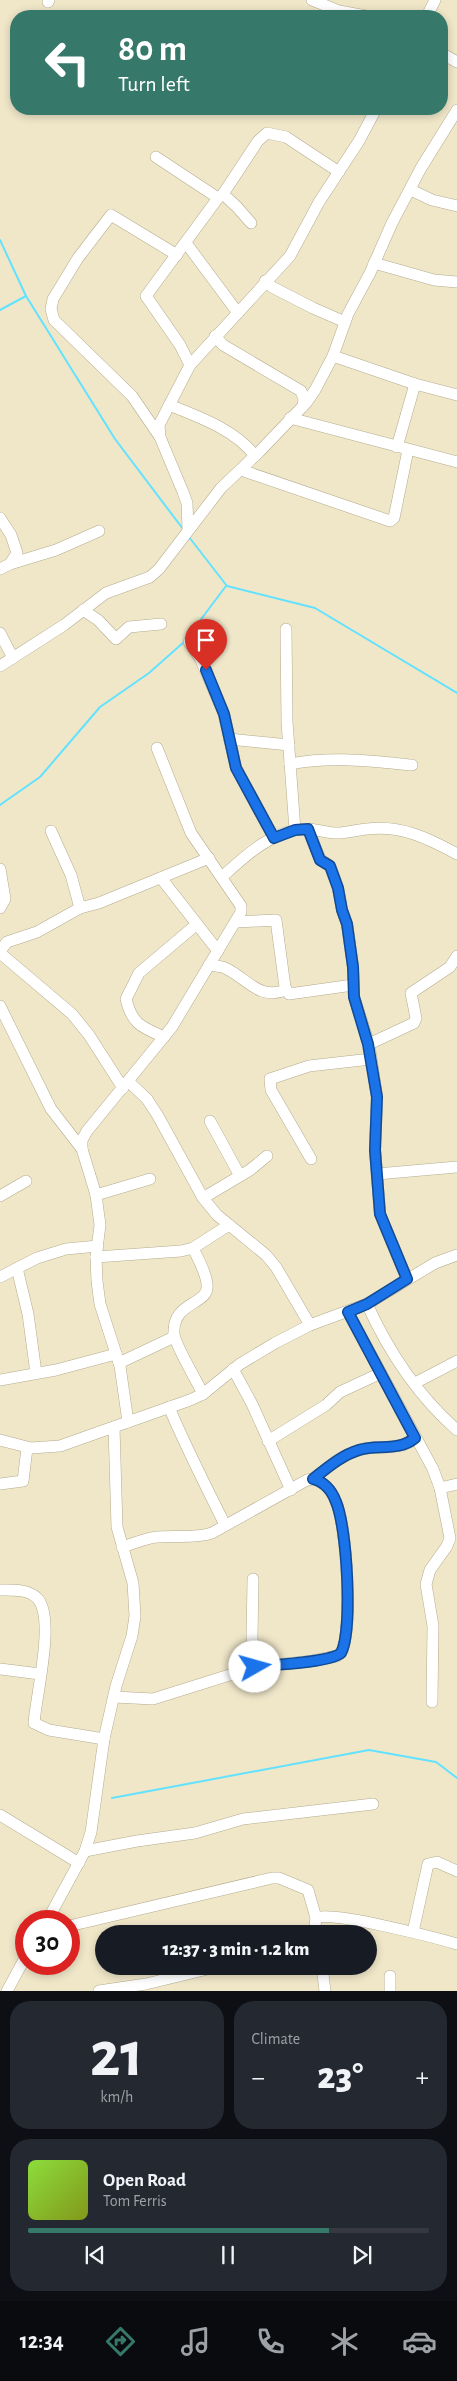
<!DOCTYPE html>
<html lang="en">
<head>
<meta charset="utf-8">
<style>
  body { margin:0; font-family:"Alegreya Sans",sans-serif; background:#242831; color:#f1f3f6; height:100vh; display:flex; flex-direction:column; font-size:19px; white-space:nowrap }
  * { box-sizing:border-box; margin:0 }
  p { font-size:16px; color:#9ea1a6 }
  .icon { flex:none; width:28px; height:28px; fill:none; stroke:currentColor; stroke-width:2; stroke-linecap:round; stroke-linejoin:round }
  .map { position:relative; height:1991px; overflow:hidden }
  .panel { display:flex; flex-direction:column; gap:10px; padding:10px; background:#0d0f14; flex:1 }
  .panel>* { flex:none }
  .hud { position:absolute; left:10px; top:10px; width:438px; height:105px; border-radius:20px; box-shadow:0 2px 8px #0003; background:#36796a; color:#fff; overflow:hidden }
  .speed { position:absolute; left:15px; top:1910px; display:flex; gap:10px; font-size:25px; font-weight:700; text-align:center }
  .speed>* { display:grid; place-content:center; width:65px; height:65px; border-radius:50%; background:#171b24; box-shadow:0 2px 8px #0003; line-height:1 }
  .speed .limit { border:8px solid #d22; background:#fff; color:#111 }
  .pin { position:absolute; display:grid; place-items:center; width:42px; height:42px; color:#fff; margin:-51px -21px; border-radius:50% 50% 50% 0; rotate:-45deg; box-shadow:0 0 5px #0007 }
  .pin .icon { rotate:45deg }
  .me { position:absolute; width:55px; margin:-28px; rotate:83deg; stroke-linejoin:round; filter:drop-shadow(0 0 4px #0008) }
  .turn { display:flex; align-items:center; gap:18px; height:105px; padding:0 25px; font-size:22px }
  .turn .icon { width:65px; height:65px; stroke-width:2.5 }
  .turn b { display:block; font-size:35px; line-height:42px }
  .big { font-size:38px; font-weight:800; line-height:1.1 }
  .panel .card { flex:1; display:flex; flex-direction:column; justify-content:center; gap:8px; min-width:0; padding:0 18px; border-radius:20px; background:#242831 }
  .panel .dial { align-items:center; gap:0 }
  .dial b { font-size:65px; line-height:1 }
  .song { display:flex; align-items:center; gap:15px }
  .cover { width:60px; height:60px; border-radius:8px; background:linear-gradient(135deg,hsl(90 70% 55%),hsl(70 70% 35%)) }
  .played { height:5px; border-radius:2px; background:linear-gradient(90deg,#36796a 75%,#363941 75%) }
  .keys { display:flex; justify-content:space-around; direction:ltr }
  .heat { display:flex; justify-content:space-between; align-items:center; font-size:28px; direction:ltr }
  .panel .tiles { flex:1; display:grid; gap:10px; grid-template-columns:1fr 1fr }
  .card:last-child { grid-column:span 2 }
  .trip { position:absolute; left:95px; top:1925px; width:282px; height:50px; border-radius:25px; background:#171b24; box-shadow:0 2px 8px #0003; font-weight:800; line-height:50px; text-align:center }
  .menu { display:flex; height:80px; justify-content:space-around; align-items:center; background:#090b0e; color:#9ea1a6 }
  .menu .icon { width:35px; height:35px }
  .menu .selected { color:#36796a }
  .menu b { font-size:22px; color:#f1f3f6 }
  .map>svg:first-child { display:block }
</style>
</head>
<body>
<div class="map">
<svg width="457" height="1991" viewBox="0 0 457 1991">
  <rect width="100%" height="100%" fill="#f0e7c9"/>
  <g fill="none" stroke-linecap="round" stroke-linejoin="round">
    <g stroke="#63e2ff" stroke-width="2">
      <path d="M 0,240 L 26,296 L 115,439 L 183,529"/>
      <path d="M 0,310 L 26,296"/>
      <path d="M 189,537 L 227,586 L 315,608 L 457,693"/>
      <path d="M 187,638 L 226,586"/>
      <path d="M 0,805 L 40,777 L 100,707 L 149,673 L 184,642"/>
      <path d="M 112,1798 L 369,1750 L 436,1762 L 457,1778"/>
    </g>
    <g stroke="#b4ab8e" stroke-width="12">
      <g id="minor">
        <path d="M 312,0 L 339,11 L 366,16"/>
        <path d="M 48,2 L 49,0"/>
        <path d="M 427,16 L 435,0"/>
        <path d="M 441,53 L 457,62"/>
        <path d="M 156,157 L 218,198"/>
        <path d="M 411,190 L 432,200 L 457,206"/>
        <path d="M 223,194 L 258,141 L 267,133 L 286,137 L 339,172"/>
        <path d="M 186,243 L 238,313"/>
        <path d="M 374,263 L 434,280 L 457,282"/>
        <path d="M 265,281 L 272,287 L 313,308 L 345,322"/>
        <path d="M 215,336 L 223,345 L 301,391 L 304,399 L 303,406"/>
        <path d="M 333,356 L 415,384 L 457,395"/>
        <path d="M 190,365 L 180,345 L 146,296 L 218,198 L 223,194 L 237,207 L 251,223"/>
        <path d="M 169,405 C 199,417 236,430 255,456"/>
        <path d="M 290,418 L 457,462"/>
        <path d="M 160,437 L 132,396 L 54,320 L 51,309 L 53,299 L 78,258 L 111,215 L 177,255"/>
        <path d="M 397,447 L 415,384"/>
        <path d="M 241,470 L 390,521 L 394,518 L 408,450"/>
        <path d="M 0,518 L 11,535 L 17,553 L 10,564 L 0,569"/>
        <path d="M 188,529 L 187,503 L 183,492 L 160,437 L 159,425 L 190,365 L 290,256 L 319,202 L 359,141 L 376,109"/>
        <path d="M 10,564 L 56,550 L 99,531"/>
        <path d="M 83,610 L 98,620 L 116,639 L 129,627 L 161,624"/>
        <path d="M 286,629 L 287,722 L 295,830"/>
        <path d="M 0,633 L 13,658"/>
        <path d="M 189,642 L 200,658 L 224,714 L 236,768 L 274,838"/>
        <path d="M 0,666 L 64,625 L 106,593 L 150,577 L 159,569 L 221,488 L 259,452 L 306,403 L 315,390 L 333,356 L 348,314 L 370,273 L 392,223 L 421,168 L 457,110"/>
        <path d="M 229,739 L 289,745"/>
        <path d="M 290,764 C 331,756 370,761 412,765"/>
        <path d="M 308,829 L 320,859 L 330,866 L 338,888 L 342,910 L 347,924 L 353,967 L 354,997 L 369,1044 L 377,1097 L 375,1150 L 380,1214 L 407,1279"/>
        <path d="M 51,831 L 71,875 L 80,908"/>
        <path d="M 0,869 L 5,899 L 0,908"/>
        <path d="M 222,877 C 245,856 272,830 306,829 C 318,829 329,834 340,833 C 349,832 358,830 367,829 C 401,825 428,838 457,854"/>
        <path d="M 161,878 L 218,951"/>
        <path d="M 237,922 L 276,920 L 285,987 L 289,994 L 353,985"/>
        <path d="M 0,951 L 7,942 L 37,932 L 80,908 L 99,903 L 209,858"/>
        <path d="M 0,953 L 72,1014 L 89,1035 L 123,1088"/>
        <path d="M 209,965 C 214,966 220,966 225,968 C 247,978 259,1001 286,990"/>
        <path d="M 0,1006 L 51,1109 L 82,1149"/>
        <path d="M 164,1037 C 141,1027 132,1024 126,999 L 139,973 L 197,924"/>
        <path d="M 369,1044 L 414,1023 L 416,1018 L 411,993 L 450,967 L 457,956"/>
        <path d="M 129,1082 L 147,1099 L 158,1116 L 203,1198 L 217,1215 L 266,1255 L 276,1267 L 310,1325"/>
        <path d="M 210,1121 L 240,1176"/>
        <path d="M 311,1159 L 271,1090 L 270,1079 L 309,1066 L 371,1059"/>
        <path d="M 377,1174 L 457,1167"/>
        <path d="M 96,1195 L 150,1179"/>
        <path d="M 0,1196 L 26,1181"/>
        <path d="M 203,1198 L 250,1170 L 267,1156"/>
        <path d="M 193,1248 C 198,1259 206,1272 207,1284 C 210,1306 172,1300 174,1334 C 175,1345 197,1381 203,1394"/>
        <path d="M 96,1257 L 181,1251 L 193,1248 L 229,1225"/>
        <path d="M 17,1268 L 28,1314 L 36,1373"/>
        <path d="M 0,1277 L 37,1258 L 66,1249 L 98,1246"/>
        <path d="M 367,1304 C 388,1350 418,1396 457,1430"/>
        <path d="M 348,1312 L 433,1469 L 440,1488 L 450,1538 L 447,1546 L 430,1570 L 426,1584 L 433,1626 L 432,1702"/>
        <path d="M 119,1363 L 174,1337"/>
        <path d="M 233,1369 L 252,1404 L 291,1490"/>
        <path d="M 0,1380 L 56,1370 L 116,1354"/>
        <path d="M 415,1383 L 457,1361"/>
        <path d="M 169,1407 C 186,1448 206,1486 225,1525"/>
        <path d="M 128,1422 L 120,1366 L 100,1304 L 97,1281 L 96,1257 L 100,1225 L 96,1195 L 82,1149 L 82,1140 L 87,1131 L 172,1027 L 241,912 L 241,906 L 191,833 L 157,748"/>
        <path d="M 0,1440 L 31,1448 L 60,1446 L 190,1400 L 203,1394 L 240,1364 L 275,1343 L 310,1325 L 367,1304 L 435,1263 L 457,1255"/>
        <path d="M 268,1441 L 326,1405 L 340,1392 L 381,1373"/>
        <path d="M 0,1484 L 23,1481 L 27,1448"/>
        <path d="M 440,1488 L 457,1484"/>
        <path d="M 122,1547 C 133,1544 145,1538 157,1537 C 176,1535 193,1539 212,1533 L 307,1480 L 313,1479 C 327,1468 342,1455 359,1450 C 378,1444 398,1452 415,1438"/>
        <path d="M 253,1579 L 252,1638 L 255,1667"/>
        <path d="M 0,1590 C 12,1590 28,1589 37,1598 C 56,1617 36,1695 34,1723 L 49,1730 L 104,1739"/>
        <path d="M 0,1669 L 40,1674"/>
        <path d="M 114,1697 L 153,1699 L 255,1667 L 312,1661 L 337,1656 L 341,1653 C 353,1631 347,1526 336,1502 C 332,1491 325,1482 313,1479"/>
        <path d="M 0,1815 L 79,1863"/>
        <path d="M 85,1851 L 137,1841 L 195,1833 L 243,1819 L 373,1804"/>
        <path d="M 47,1921 L 85,1851 L 91,1832 L 104,1739 L 116,1686 L 132,1636 L 135,1616 L 133,1583 L 117,1527 L 114,1427"/>
        <path d="M 69,1926 L 272,1878 L 279,1878 L 308,1890 L 316,1918"/>
        <path d="M 413,1932 L 428,1864 L 437,1862 L 457,1871"/>
        <path d="M 314,1934 L 316,1918 C 329,1910 437,1938 457,1944"/>
        <path d="M 322,1966 L 325,1991"/>
        <path d="M 390,1976 L 390,1991"/>
        <path d="M 7,1991 L 26,1956"/>
        <path d="M 99,1991 L 146,1984 L 220,1966"/>
      </g>
    </g>
    <use href="#minor" stroke="#fff" stroke-width="11"/>
  </g>
  <g fill="none" stroke-linecap="round" stroke-linejoin="round">
    <g stroke="#114b97" stroke-width="12">
      <path id="route" d="M 206,670 L 224,714 L 236,768 L 274,838 L 295,830 L 308,829 L 320,860 L 330,866 L 338,888 L 342,910 L 347,924 L 353,967 L 354,997 L 368,1044 L 377,1097 L 375,1150 L 380,1214 L 407,1279 L 367,1304 L 348,1312 L 415,1438 C 398,1452 378,1444 359,1450 C 342,1455 327,1468 313,1479 C 325,1482 332,1491 336,1502 C 347,1527 353,1630 341,1653 C 329,1663 273,1664 255,1667"/>
    </g>
    <use href="#route" stroke="#1a73e8" stroke-width="9"/>
  </g>
</svg>
<div class="speed"><div class="limit">30</div></div>
<div class="pin" style="left:206px;top:670px;background:#d93025"><svg class="icon" aria-label="arrive" viewBox="0 0 24 24"><path d="M6 21V4h12l-3 4 3 4H6"/></svg></div>
<svg class="me" style="left:255px;top:1667px" viewBox="-20 -20 40 40"><circle r="19" fill="#fff"/><path d="M0-13L10 11 0 6-10 11z" fill="#1a73e8"/></svg>
<div class="trip">12:37 · 3 min · 1.2 km</div>
<div class="hud">
<div class="turn"><svg class="icon" aria-label="left" viewBox="0 0 24 24"><path d="M17 20v-9H6M10 6l-5 5 5 5"/></svg><div><b>80 m</b>Turn left</div></div>
</div>
</div>
<section class="panel">
<div class="tiles">
<div class="card dial"><b>21</b><p>km/h</p></div>
<div class="card"><p>Climate</p>
<div class="heat"><a>−</a><b class="big">23°</b><a>+</a></div>
</div>
<div class="card">
<div class="song"><i class="cover"></i><div><b>Open Road</b><p>Tom Ferris</p></div></div>
<div class="played"></div>
<div class="keys"><svg class="icon" aria-label="previous" viewBox="0 0 24 24"><path d="M18 5L8 12l10 7zM5 5v14"/></svg><svg class="icon" aria-label="pause" viewBox="0 0 24 24"><path d="M8 5v14M16 5v14"/></svg><svg class="icon" aria-label="next" viewBox="0 0 24 24"><path d="M6 5l10 7-10 7zM19 5v14"/></svg></div>
</div>
</div>
</section>
<nav class="menu">
<b>12:34</b>
<svg class="icon selected" aria-label="directions" viewBox="0 0 24 24"><path d="M12 3l9 9-9 9-9-9zM9 14v-3h6M13 9l2 2-2 2"/></svg>
<svg class="icon" aria-label="music" viewBox="0 0 24 24"><path d="M9 18V5l10-2v13"/><circle cx="6" cy="18" r="3"/><circle cx="16" cy="16" r="3"/></svg>
<svg class="icon" aria-label="phone" viewBox="0 0 24 24"><path d="M5 4h4l2 5-3 2q2 4 5 5l2-3 5 2v4C11 20 4 13 5 4z"/></svg>
<svg class="icon" aria-label="climate" viewBox="0 0 24 24"><path d="M12 3v18M4 7l16 10M4 17L20 7"/></svg>
<svg class="icon" aria-label="car" viewBox="0 0 24 24"><path d="M5 17H2v-5l4-1 3-4h7l3 4 3 1v5h-3M9 17h6M6 11h13"/><circle cx="7" cy="17" r="2"/><circle cx="17" cy="17" r="2"/></svg>
</nav>
</body>
</html>
